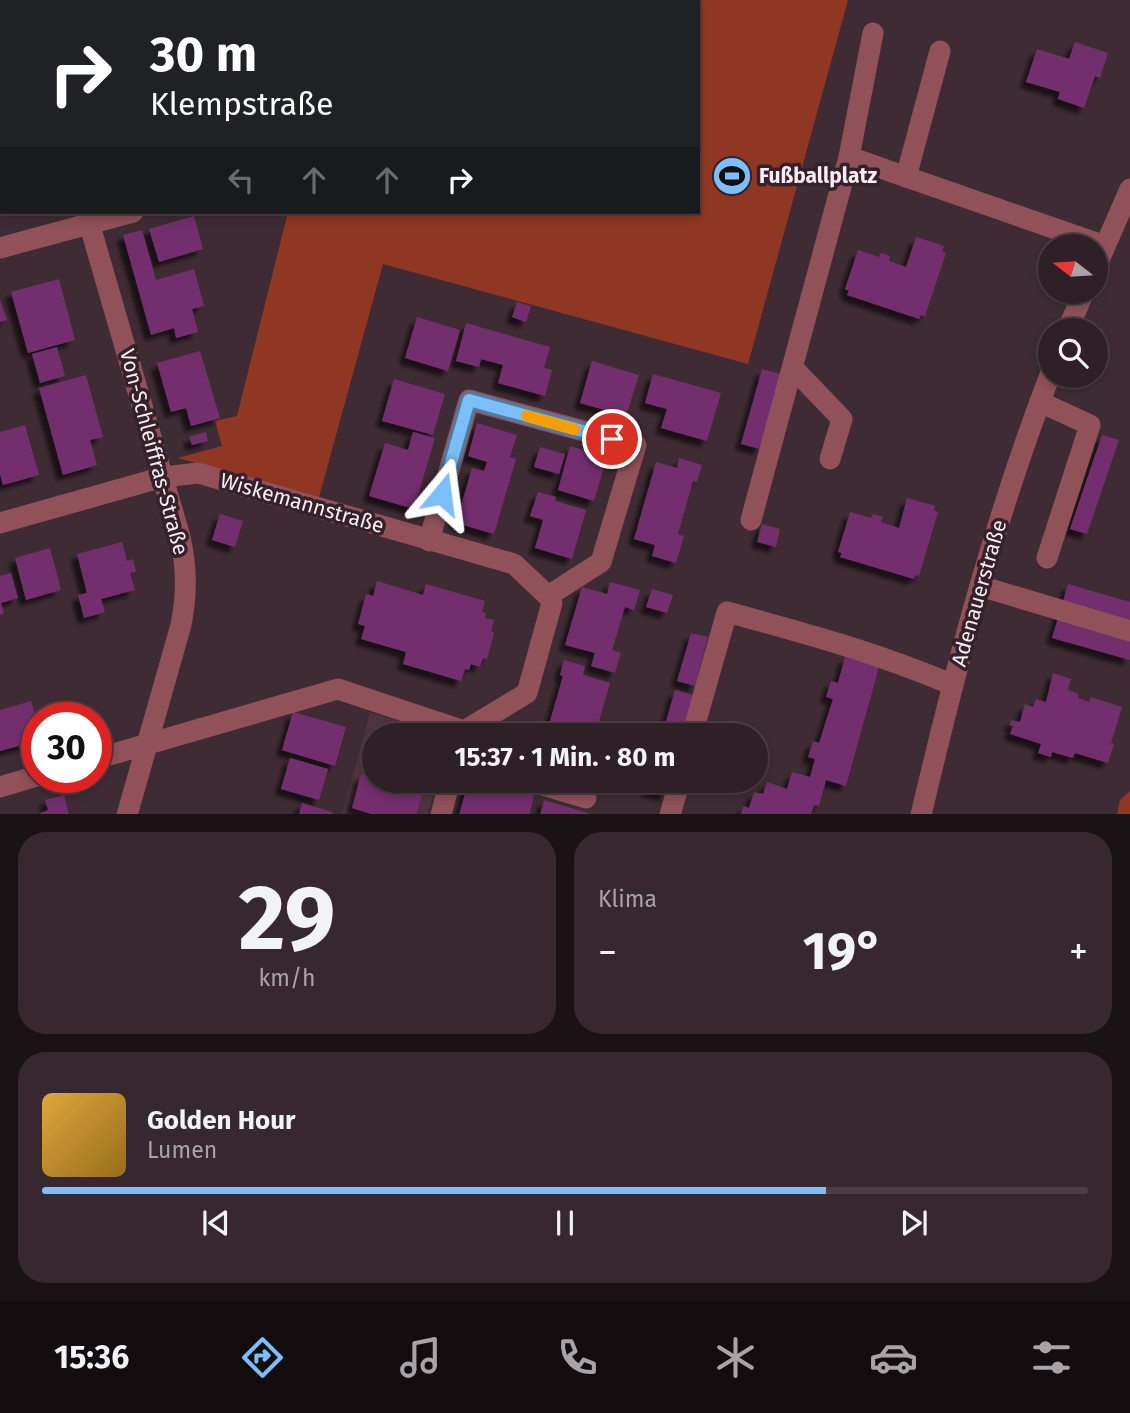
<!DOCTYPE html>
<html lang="de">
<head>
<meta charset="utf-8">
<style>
  body { margin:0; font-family:"Fira Sans",sans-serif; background:#37282f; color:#f1f3f6; height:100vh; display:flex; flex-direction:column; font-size:26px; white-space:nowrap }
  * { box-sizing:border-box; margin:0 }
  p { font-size:23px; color:#a7a3a7 }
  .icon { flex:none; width:38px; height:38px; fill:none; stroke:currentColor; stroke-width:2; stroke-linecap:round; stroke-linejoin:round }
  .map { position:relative; height:814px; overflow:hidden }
  .drawer { display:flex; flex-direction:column; gap:18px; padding:18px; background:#1a1215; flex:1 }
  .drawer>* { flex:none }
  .hud { position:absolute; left:0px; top:0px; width:700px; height:214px; box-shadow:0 4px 10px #0003,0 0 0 2px #4a3e44; background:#202124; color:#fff; overflow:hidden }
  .needle { width:46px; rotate:287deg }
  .tools { position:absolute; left:1038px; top:234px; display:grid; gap:14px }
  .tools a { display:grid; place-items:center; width:70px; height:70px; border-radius:50%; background:#2f2027; box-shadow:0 4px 10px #0003,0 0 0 2px #4a3e44; font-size:35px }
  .speed { position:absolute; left:21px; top:702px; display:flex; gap:14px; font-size:35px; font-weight:700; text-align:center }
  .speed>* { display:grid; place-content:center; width:91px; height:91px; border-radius:50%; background:#2f2027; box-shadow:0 4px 10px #0003,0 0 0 2px #4a3e44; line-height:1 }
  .speed .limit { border:10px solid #d22; background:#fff; color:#111 }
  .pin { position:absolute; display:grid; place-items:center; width:60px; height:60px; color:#fff; margin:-30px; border:4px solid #fff; border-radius:50%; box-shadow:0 2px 7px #0007 }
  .me { position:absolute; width:77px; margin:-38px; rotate:16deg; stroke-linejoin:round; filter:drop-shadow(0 0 5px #0008) }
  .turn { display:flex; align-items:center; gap:24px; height:147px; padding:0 35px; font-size:32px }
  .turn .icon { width:91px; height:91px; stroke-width:2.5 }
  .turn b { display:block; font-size:49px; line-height:60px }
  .lanes { display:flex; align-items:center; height:66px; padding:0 35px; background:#0003; justify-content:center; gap:35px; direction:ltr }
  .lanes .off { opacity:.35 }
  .big { font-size:52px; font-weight:700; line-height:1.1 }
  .drawer .card { flex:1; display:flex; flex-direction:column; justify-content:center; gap:10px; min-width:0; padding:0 24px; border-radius:28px; background:#37282f }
  .drawer .dial { align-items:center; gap:0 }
  .dial b { font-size:91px; line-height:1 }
  .song { display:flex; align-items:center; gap:21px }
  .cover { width:84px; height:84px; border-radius:10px; background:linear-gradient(135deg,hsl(40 70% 55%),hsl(40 70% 35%)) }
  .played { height:7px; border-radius:4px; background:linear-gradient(90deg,#7bbef8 75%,#4a3e44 75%) }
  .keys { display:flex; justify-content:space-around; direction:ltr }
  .heat { display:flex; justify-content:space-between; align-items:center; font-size:38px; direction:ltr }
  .drawer .tiles { flex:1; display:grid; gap:18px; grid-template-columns:1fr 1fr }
  .card:last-child { grid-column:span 2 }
  .trip { position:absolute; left:362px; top:723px; width:406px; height:70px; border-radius:35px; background:#2f2027; box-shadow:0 4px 10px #0003,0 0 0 2px #4a3e44; font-weight:700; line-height:70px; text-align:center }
  .menu { display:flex; height:112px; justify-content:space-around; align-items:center; background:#130d10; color:#a7a3a7 }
  .menu .icon { width:49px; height:49px }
  .menu .current { color:#7bbef8 }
  .menu b { font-size:32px; color:#f1f3f6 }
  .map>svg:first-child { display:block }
</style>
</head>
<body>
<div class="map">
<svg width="1130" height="815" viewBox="0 0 1130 815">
  <defs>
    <filter id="shadow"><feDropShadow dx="-6" dy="6" stdDeviation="2" flood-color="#0009"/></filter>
  </defs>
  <rect width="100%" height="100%" fill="#3f2b34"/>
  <path fill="#4e333f" d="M 370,713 L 437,732 L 439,735 L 374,735 L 374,780 L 437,781 L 428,814 L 342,814 Z"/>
  <g fill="#903723">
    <path d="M 358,0 L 848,0 L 748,364 L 383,264 L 319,497 L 178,458 L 222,446 L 215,421 L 237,416 L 288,212 L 698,212 L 698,2 L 358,2 Z"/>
    <path d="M 1130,791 L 1130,814 L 1117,814 L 1120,800 Z"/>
  </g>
  <g fill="#732f6e" filter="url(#shadow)">
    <path d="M 1075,42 L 1108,53 L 1100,78 L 1095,76 L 1084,108 L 1058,99 L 1060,92 L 1026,82 L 1037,49 L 1069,59 Z"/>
    <path d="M 194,216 L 203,249 L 159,262 L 149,229 Z"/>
    <path d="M 142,230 L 156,280 L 194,269 L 204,306 L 192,309 L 198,332 L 176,338 L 174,328 L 151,335 L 123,235 Z"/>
    <path d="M 916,237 L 944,246 L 942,251 L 946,253 L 925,316 L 921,315 L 919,319 L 847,295 L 849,291 L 845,289 L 858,250 L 879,257 L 881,253 L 890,256 L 889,261 L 906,267 Z"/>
    <path d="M 59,279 L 75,340 L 28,353 L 11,292 Z"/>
    <path d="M 0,300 L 7,320 L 0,322 Z"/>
    <path d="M 517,302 L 531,306 L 526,322 L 512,317 Z"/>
    <path d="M 417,317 L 460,330 L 448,371 L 405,358 Z"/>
    <path d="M 466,323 L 550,347 L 544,368 L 552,370 L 545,396 L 498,383 L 503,365 L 481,359 L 479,367 L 456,361 Z"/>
    <path d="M 57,347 L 65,376 L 40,383 L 32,354 Z"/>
    <path d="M 200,351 L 220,418 L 191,426 L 186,408 L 171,412 L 157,363 Z"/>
    <path d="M 592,361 L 639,375 L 626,416 L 580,403 Z"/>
    <path d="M 762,369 L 781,374 L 760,449 L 741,444 Z"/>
    <path d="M 653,374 L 721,393 L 707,441 L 661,428 L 667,409 L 645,403 Z"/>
    <path d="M 86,375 L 103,437 L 90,440 L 97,465 L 63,475 L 39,388 Z"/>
    <path d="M 394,379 L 445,394 L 433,435 L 382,421 Z"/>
    <path d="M 477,423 L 517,435 L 510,457 L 516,459 L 494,534 L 456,523 L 472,468 L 484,471 L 487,462 L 468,456 Z"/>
    <path d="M 25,425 L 39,475 L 3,485 L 0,474 L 0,432 Z"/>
    <path d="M 206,432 L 208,441 L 192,445 L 189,437 Z"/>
    <path d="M 413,432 L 435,438 L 414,509 L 369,496 L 385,443 L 408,450 Z"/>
    <path d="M 1102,435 L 1119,440 L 1087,534 L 1070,529 Z"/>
    <path d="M 570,446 L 607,457 L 594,501 L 558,490 Z"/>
    <path d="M 540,447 L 565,454 L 559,474 L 534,467 Z"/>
    <path d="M 679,458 L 702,465 L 697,482 L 693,481 L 678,534 L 684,536 L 676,563 L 652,556 L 655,545 L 634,539 L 656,462 L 677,468 Z"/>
    <path d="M 538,492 L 556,497 L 555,501 L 586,510 L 572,559 L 535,548 L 543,520 L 530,516 Z"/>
    <path d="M 907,498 L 935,506 L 934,510 L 938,512 L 919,576 L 915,575 L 914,579 L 840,557 L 842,553 L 838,552 L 850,512 L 871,518 L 873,514 L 883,517 L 881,522 L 899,528 Z"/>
    <path d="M 220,514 L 243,521 L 235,547 L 212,540 Z"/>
    <path d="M 762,524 L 780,529 L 776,547 L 757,542 Z"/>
    <path d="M 122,542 L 127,561 L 133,559 L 136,572 L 130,573 L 135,590 L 101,599 L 105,612 L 84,618 L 78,595 L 87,593 L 77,554 Z"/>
    <path d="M 50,548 L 61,590 L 26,600 L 15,558 Z"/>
    <path d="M 11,573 L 18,598 L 1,603 L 4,613 L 0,615 L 0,576 Z"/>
    <path d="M 377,581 L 423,595 L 426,584 L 485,601 L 482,612 L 486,613 L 485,618 L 494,620 L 491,631 L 494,633 L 487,659 L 483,658 L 480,667 L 471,664 L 469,670 L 465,669 L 461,681 L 403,664 L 406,652 L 361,639 L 365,626 L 358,624 L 366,594 L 373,596 Z"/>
    <path d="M 610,582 L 640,590 L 634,610 L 625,607 L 612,650 L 621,653 L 615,673 L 591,666 L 595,653 L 565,645 L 582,587 L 607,594 Z"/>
    <path d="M 1068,584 L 1130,602 L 1130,660 L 1052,638 Z"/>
    <path d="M 652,589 L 673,595 L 667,613 L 646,607 Z"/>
    <path d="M 691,633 L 708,637 L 695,686 L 677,681 Z"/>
    <path d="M 845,657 L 879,667 L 846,786 L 826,780 L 819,806 L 814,805 L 811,815 L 741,815 L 743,806 L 749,808 L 754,792 L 763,794 L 767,782 L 787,789 L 792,772 L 810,777 L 815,759 L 808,757 L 813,741 L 819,743 L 833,699 L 826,697 L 831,681 L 838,683 Z"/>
    <path d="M 564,660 L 585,666 L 583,675 L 610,683 L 595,735 L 546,735 L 563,676 L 560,675 Z"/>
    <path d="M 1053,673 L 1071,679 L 1068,690 L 1079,694 L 1078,698 L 1089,702 L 1091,697 L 1122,707 L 1111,743 L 1114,744 L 1108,763 L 1075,753 L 1073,758 L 1052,752 L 1051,757 L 1038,753 L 1041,744 L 1010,734 L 1013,726 L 1010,725 L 1011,720 L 1020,722 L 1025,704 L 1033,707 L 1036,699 L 1046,702 Z"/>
    <path d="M 675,690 L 693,695 L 682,735 L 662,735 Z"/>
    <path d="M 31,701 L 37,721 L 37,741 L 0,751 L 0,710 Z"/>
    <path d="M 293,712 L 346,727 L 335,766 L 282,750 Z"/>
    <path d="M 290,758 L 328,769 L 319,800 L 281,789 Z"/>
    <path d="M 361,774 L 374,777 L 374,780 L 426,780 L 416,815 L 375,815 L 352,808 Z"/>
    <path d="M 469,780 L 480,780 L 534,796 L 529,815 L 459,815 Z"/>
    <path d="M 650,780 L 669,780 L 665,795 L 647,790 Z"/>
    <path d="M 64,795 L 69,815 L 36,815 L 48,810 L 45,800 Z"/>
    <path d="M 544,800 L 591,814 L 591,815 L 540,815 Z"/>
    <path d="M 302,803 L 332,812 L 332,815 L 299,815 Z"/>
  </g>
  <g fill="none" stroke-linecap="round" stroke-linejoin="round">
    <g stroke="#905159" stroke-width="21">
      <path d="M 26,0 L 26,2"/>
      <path d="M 303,0 L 303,2"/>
      <path d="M 849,157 L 1105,246"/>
      <path d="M 906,177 L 940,51"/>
      <path d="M 86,212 L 180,537 C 187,568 187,594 181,625 L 127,815"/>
      <path d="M 0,248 L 133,212"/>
      <path d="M 1096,267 L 1130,189"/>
      <path d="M 1067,331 L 1084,292"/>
      <path d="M 794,369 L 842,419 L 830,459"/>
      <path d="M 1040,402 L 1090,425 L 1047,558"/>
      <path d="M 751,520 L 849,157 L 873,33"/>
      <path d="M 0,523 L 163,477 L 198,473 L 514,564 L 548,596 L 552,603 L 527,693 L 464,731 L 338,689 L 96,759"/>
      <path d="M 429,541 L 469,400 L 636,445 L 601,562 L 548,596"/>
      <path d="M 980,586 L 1130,631"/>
      <path d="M 692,735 L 727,612 C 805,633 878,653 953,685"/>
      <path d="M 526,780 L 586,798"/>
      <path d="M 0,787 L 37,776"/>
      <path d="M 441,815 L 450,780"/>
      <path d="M 670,815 L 680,780"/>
      <path d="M 921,815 C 956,666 995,518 1050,375"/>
    </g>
  </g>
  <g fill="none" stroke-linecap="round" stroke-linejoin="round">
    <g stroke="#507ca1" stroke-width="18">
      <path id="route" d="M 442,494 L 469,400 L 612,439"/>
    </g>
    <use href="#route" stroke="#7bbef8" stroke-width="12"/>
    <path stroke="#f59e0b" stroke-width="12" d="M 527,416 L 574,429"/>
  </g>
  <defs>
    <g id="stadium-disc" transform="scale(2.0125)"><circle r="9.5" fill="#7bbef8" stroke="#35212a"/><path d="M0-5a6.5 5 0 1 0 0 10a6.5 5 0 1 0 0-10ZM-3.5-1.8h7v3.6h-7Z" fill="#111"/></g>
  </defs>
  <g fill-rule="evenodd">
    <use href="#stadium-disc" x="732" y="176"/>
  </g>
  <g text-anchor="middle" stroke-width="7" stroke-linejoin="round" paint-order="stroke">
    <g font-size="21" font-weight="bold" fill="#faecf2" stroke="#35212a" text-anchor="start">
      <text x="759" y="183">Fußballplatz</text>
    </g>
    <g font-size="21" fill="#faecf2" stroke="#35212a">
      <text transform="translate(154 452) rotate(75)" y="7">Von-Schleiffras-Straße</text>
      <text transform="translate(302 503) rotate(16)" y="7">Wiskemannstraße</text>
      <text transform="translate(979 593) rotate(-74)" y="7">Adenauerstraße</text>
    </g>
  </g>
</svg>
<div class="tools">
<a><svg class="needle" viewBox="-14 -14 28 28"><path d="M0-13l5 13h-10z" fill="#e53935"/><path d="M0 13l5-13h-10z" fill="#a7a3a7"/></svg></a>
<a><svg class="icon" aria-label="search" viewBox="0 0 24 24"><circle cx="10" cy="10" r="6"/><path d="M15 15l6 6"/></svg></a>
</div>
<div class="speed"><div class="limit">30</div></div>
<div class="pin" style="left:612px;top:439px;background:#d93025"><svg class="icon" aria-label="arrive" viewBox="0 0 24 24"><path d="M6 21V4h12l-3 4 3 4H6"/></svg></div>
<svg class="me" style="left:442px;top:494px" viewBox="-20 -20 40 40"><path d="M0-17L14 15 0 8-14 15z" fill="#7bbef8" stroke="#fff" stroke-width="4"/></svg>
<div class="trip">15:37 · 1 Min. · 80 m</div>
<div class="hud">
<div class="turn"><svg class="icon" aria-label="right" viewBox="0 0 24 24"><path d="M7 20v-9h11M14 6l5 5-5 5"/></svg><div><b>30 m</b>Klempstraße</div></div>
<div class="lanes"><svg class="icon off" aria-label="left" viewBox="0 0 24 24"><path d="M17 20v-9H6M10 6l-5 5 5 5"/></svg><svg class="icon off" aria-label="ahead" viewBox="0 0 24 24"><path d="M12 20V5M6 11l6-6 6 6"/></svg><svg class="icon off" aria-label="ahead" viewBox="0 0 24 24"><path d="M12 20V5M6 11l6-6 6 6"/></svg><svg class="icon" aria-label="right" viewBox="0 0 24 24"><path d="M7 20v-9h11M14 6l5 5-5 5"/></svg></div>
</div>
</div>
<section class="drawer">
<div class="tiles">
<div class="card dial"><b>29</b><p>km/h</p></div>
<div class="card"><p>Klima</p>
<div class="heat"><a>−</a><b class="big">19°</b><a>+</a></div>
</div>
<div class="card">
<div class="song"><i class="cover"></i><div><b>Golden Hour</b><p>Lumen</p></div></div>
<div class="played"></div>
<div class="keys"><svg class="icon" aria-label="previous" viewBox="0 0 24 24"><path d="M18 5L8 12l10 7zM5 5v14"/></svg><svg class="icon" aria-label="pause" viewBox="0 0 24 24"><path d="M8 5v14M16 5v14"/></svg><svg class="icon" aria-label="next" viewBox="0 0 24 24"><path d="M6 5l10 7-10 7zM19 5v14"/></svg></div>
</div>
</div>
</section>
<nav class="menu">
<b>15:36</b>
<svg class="icon current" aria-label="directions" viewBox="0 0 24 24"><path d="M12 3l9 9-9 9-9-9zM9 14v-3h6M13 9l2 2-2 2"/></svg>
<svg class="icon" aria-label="music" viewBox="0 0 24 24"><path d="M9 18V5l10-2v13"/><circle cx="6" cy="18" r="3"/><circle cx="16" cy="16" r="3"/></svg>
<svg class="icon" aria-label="phone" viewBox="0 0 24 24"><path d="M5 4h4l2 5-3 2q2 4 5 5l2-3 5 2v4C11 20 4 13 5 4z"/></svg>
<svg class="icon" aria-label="climate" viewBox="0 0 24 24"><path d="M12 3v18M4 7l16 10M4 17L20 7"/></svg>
<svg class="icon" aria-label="car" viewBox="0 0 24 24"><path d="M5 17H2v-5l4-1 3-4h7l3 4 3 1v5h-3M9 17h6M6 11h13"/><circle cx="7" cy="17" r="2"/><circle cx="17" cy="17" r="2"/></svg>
<svg class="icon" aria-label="filters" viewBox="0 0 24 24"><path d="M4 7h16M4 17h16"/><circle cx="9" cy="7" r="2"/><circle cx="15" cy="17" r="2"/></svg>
</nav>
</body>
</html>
